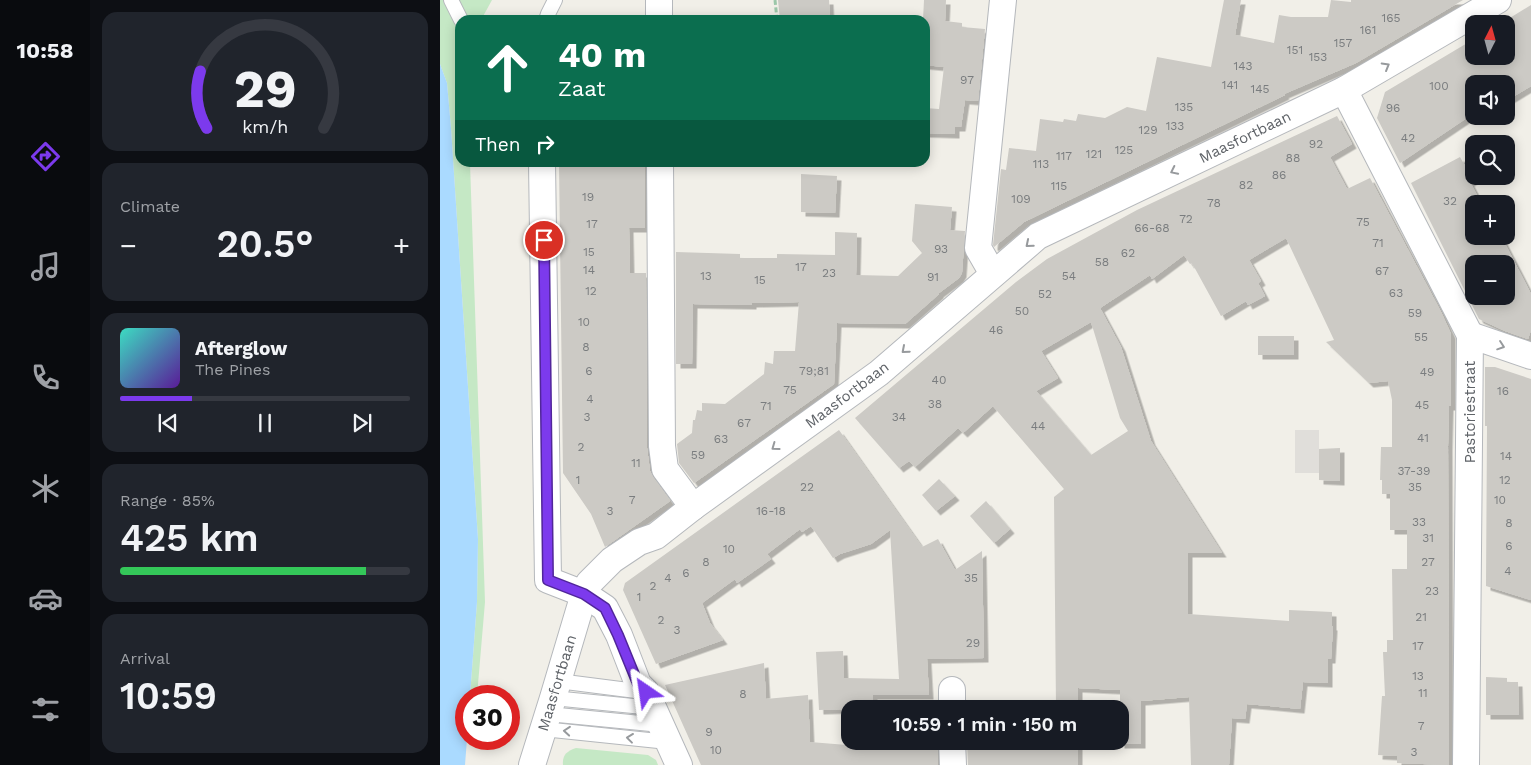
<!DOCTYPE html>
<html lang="en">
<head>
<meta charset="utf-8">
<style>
  body { margin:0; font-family:"Work Sans",sans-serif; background:#20242c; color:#f1f3f6; height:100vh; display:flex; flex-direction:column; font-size:19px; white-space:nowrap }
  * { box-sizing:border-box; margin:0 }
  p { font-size:16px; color:#9ea1a6 }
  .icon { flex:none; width:28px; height:28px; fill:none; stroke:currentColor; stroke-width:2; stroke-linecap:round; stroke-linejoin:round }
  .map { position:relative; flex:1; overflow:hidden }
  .sheet { display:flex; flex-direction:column; gap:12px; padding:12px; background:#0d0f14; width:350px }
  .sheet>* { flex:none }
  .hud { position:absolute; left:15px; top:15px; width:475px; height:152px; border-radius:15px; box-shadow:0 2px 12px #0003; background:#0b6e4f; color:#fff; overflow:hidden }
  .needle { width:32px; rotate:6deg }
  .fabs { position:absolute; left:1025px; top:15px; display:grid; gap:10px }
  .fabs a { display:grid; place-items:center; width:50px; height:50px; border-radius:10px; background:#171b24; box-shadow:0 2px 12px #0003; font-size:25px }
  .speed { position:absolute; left:15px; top:685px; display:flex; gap:10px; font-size:25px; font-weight:700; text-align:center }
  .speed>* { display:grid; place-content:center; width:65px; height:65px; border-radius:50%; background:#171b24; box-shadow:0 2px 12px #0003; line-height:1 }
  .speed .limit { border:8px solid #d22; background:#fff; color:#111 }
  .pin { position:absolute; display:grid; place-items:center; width:42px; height:42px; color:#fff; margin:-21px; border:2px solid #fff; border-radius:50%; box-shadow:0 1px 5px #0007 }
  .me { position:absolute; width:55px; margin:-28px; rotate:328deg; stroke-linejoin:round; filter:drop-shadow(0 0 4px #0008) }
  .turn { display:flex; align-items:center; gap:18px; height:105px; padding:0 20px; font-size:22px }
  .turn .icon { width:65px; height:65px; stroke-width:2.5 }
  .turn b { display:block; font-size:35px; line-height:42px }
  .then { display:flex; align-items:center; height:48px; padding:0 20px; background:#0003; gap:10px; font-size:19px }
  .big { font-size:38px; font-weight:600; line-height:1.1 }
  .sheet .card { flex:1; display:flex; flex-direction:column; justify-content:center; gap:8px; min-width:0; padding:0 18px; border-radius:15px; background:#20242c }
  .sheet .dial { align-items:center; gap:0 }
  .dial svg { height:130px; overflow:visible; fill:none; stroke:#363941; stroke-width:7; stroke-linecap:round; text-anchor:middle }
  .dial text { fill:#f1f3f6; stroke:none }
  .song { display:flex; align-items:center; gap:15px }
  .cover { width:60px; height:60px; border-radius:8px; background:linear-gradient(135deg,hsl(170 70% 55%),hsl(270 70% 35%)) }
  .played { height:5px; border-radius:2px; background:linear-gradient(90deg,#7c3aed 25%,#363941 25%) }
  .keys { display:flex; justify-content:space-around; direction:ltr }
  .heat { display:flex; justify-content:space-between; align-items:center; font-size:28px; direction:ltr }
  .charge { height:8px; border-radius:4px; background:linear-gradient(90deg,#34c759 85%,#363941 0) }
  .trip { position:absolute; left:401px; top:700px; width:288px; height:50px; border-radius:15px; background:#171b24; box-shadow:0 2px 12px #0003; font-weight:600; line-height:50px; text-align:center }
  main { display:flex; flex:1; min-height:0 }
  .tabs { display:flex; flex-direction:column; width:90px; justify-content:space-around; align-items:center; background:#090b0e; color:#9ea1a6 }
  .tabs .icon { width:35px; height:35px }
  .tabs .selected { color:#7c3aed }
  .tabs b { font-size:22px; color:#f1f3f6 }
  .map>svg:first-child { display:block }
</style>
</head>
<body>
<main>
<nav class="tabs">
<b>10:58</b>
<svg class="icon selected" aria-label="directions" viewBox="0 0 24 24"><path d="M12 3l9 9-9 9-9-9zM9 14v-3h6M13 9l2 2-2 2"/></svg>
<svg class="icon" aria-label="music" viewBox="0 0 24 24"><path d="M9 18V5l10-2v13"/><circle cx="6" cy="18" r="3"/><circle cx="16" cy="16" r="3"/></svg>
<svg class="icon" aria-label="phone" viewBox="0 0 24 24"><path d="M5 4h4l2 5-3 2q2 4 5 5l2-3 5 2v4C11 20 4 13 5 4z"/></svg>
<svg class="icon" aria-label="climate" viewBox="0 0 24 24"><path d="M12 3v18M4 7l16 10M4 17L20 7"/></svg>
<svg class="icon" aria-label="car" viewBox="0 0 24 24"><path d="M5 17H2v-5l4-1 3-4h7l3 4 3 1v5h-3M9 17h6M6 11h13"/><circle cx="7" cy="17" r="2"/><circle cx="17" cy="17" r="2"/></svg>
<svg class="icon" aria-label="filters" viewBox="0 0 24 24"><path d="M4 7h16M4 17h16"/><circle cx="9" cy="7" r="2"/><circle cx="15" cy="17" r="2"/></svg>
</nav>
<section class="sheet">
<div class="card dial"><svg viewBox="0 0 100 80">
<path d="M14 69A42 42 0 1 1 86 69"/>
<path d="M14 69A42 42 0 0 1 10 34" stroke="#7c3aed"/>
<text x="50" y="56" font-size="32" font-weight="700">29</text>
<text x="50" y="72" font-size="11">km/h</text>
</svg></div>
<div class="card"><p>Climate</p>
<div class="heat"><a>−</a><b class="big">20.5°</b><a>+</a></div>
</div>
<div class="card">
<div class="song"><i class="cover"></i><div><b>Afterglow</b><p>The Pines</p></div></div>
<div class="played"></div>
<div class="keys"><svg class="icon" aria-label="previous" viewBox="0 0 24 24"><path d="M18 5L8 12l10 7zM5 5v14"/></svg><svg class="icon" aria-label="pause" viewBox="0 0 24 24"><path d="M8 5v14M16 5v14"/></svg><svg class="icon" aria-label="next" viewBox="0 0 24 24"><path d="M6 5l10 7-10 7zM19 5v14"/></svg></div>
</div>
<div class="card"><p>Range · 85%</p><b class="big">425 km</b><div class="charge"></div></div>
<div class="card"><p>Arrival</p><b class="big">10:59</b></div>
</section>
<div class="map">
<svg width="1091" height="765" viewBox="0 0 1091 765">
  <defs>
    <filter id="shadow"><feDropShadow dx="4.5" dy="4.5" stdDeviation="0" flood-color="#0004"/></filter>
  </defs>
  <rect width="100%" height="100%" fill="#f1efe8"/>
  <rect fill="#e0deda" x="855" y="430" width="24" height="43"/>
  <g fill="#c5e8c5">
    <path d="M 0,0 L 52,0 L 41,20 L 20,20 L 20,162 L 30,163 L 45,602 L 37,696 L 30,696 L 37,602 L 38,539 L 11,128 L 7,83 L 0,64 Z"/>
    <path d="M 136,748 L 208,755 L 216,760 L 218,765 L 123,765 C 122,755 127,751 136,748 Z"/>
  </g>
  <path fill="#aadaff" d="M 0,64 L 7,83 L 11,128 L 38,539 L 37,602 L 30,696 L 26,696 L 27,739 L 25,765 L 0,765 Z"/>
  <g fill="#cccac5" fill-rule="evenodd" filter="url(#shadow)">
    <path d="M 338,0 L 389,0 L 390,20 L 340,20 Z"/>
    <path d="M 484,0 L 506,0 L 505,21 L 522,23 L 522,27 L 545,29 L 538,101 L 525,100 L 521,127 L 515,127 L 515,134 L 485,133 L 485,108 L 499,109 L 504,67 L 485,65 L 485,20 L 483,20 Z"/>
    <path d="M 784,0 L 801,0 L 795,35 L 834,43 L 839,15 L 851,17 L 888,17 L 891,0 L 911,2 L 911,0 L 1023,0 L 916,63 L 844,94 L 845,95 L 584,222 L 554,247 L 553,245 L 561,169 L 566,170 L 569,148 L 596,151 L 600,119 L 623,122 L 624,119 L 636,121 L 638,114 L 665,118 L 687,107 L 706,111 L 717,57 L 771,67 Z"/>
    <path d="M 1091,5 L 1091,86 L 1066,101 L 1066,84 L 1057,84 L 1054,80 L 1049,84 L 1034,84 L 1034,95 L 1027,99 L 1034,113 L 960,163 L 937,118 L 945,92 L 1034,39 L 1034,56 L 1066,56 L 1066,24 L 1060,24 Z"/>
    <path d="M 897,116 L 912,144 L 890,157 L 907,189 L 930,178 L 1001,312 L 1011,334 L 1011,406 L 1009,406 L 1008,446 L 1009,765 L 957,763 L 957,756 L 938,755 L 942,696 L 945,696 L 943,652 L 947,652 L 947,640 L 953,640 L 952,569 L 967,569 L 967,530 L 950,530 L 950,494 L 942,494 L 942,480 L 940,480 L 941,447 L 952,447 L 952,400 L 948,381 L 929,383 L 886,342 L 894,340 L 846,238 L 809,260 L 821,281 L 818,283 L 825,296 L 808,305 L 806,301 L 781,316 L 752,263 L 750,264 L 744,255 L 712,279 L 710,275 L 660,308 L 681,347 L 711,441 L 782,553 L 748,553 L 748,614 L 849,621 L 849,610 L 892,612 L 892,626 L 893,626 L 891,659 L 888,659 L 888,683 L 863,682 L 860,709 L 807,704 L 805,719 L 792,718 L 789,765 L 751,765 L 749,697 L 701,701 L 701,744 L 680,744 L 680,690 L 638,688 L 638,709 L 616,709 L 614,497 L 624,489 L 553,406 L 523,433 L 518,428 L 475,467 L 469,461 L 459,468 L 415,418 L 576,282 L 607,259 L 697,210 ZM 651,322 L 680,418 L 688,431 L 651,455 L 596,391 L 618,378 L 601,351 Z"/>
    <path d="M 1020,157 L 1033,180 L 1030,182 L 1041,203 L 1034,204 L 1034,236 L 1061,236 L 1091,294 L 1091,330 L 1088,339 L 1065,331 L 1039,319 L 971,183 ZM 1034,264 L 1066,264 L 1066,296 L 1034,296 Z"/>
    <path d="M 119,162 L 205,162 L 205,228 L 189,228 L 190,273 L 206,273 L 207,448 L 210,471 L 213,477 L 230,501 L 165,547 L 151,514 L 123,473 Z"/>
    <path d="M 361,174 L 397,176 L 395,213 L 361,212 Z"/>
    <path d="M 475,204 L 512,207 L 510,230 L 525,231 L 522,273 L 519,278 L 499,293 L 499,294 L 465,324 L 397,323 L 394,384 L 254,483 L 239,463 L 237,444 L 252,433 L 253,420 L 255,420 L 257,410 L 262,411 L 262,403 L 285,404 L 324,374 L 325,362 L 333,364 L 334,351 L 355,351 L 359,302 L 312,303 L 312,305 L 253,304 L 252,364 L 236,364 L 236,252 L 300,254 L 300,258 L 337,258 L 337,254 L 395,255 L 395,232 L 417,233 L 416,275 L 458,276 L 482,253 L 472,241 Z"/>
    <rect x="818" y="336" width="36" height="19"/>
    <path d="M 1045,367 L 1055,367 L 1091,379 L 1091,600 L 1046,586 L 1047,426 L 1045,426 Z"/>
    <path d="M 399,430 L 482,547 L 498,539 L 515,570 L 542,551 L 544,658 L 487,659 L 489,695 L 433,695 L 433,709 L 410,709 L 410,716 L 406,717 L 406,709 L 379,710 L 376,652 L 403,651 L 404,678 L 459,679 L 450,530 L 431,544 L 400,554 L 393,558 L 371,526 L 362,532 L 360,529 L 327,554 L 331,559 L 297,583 L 295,579 L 262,603 L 270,623 L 283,640 L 216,664 L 183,590 L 185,583 Z"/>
    <path d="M 900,448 L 900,481 L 879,480 L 879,449 Z"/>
    <path d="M 499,479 L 515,496 L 496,511 L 482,495 Z"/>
    <path d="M 546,501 L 570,529 L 554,543 L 530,516 Z"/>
    <path d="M 324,663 L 326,699 L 368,695 L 370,742 L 407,745 L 407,741 L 433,741 L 433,743 L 497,741 L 498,765 L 261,765 L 225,685 Z"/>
    <path d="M 1046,677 L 1067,678 L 1067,682 L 1078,682 L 1079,715 L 1046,715 Z"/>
    <path d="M 527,741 L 638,741 L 638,765 L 528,765 Z"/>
  </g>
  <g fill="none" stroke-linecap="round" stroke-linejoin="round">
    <g stroke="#b5b8bc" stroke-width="16">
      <g id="lane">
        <path d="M 11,0 L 21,20"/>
        <path d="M 106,20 L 108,14 L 115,0"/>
        <path d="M 118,681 L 204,692"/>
        <path d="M 113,698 L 213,708"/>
        <path d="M 108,714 L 221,725"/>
        <path d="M 103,729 L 228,742"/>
      </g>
    </g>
    <g stroke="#b5b8bc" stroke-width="28">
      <g id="street">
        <path d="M 219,0 L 219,20"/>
        <path d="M 904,90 L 1030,335 L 1026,765"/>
        <path d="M 102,162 L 108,580 L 144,594 L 165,608 L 179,635 L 198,684 L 206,692 L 239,765"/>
        <path d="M 220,162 L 222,446 L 225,469 L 253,507"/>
        <path d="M 553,274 L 538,248 L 563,0"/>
        <path d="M 1030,335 L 1091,356"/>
        <path d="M 512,690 L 512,709"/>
        <path d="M 512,741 L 513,765"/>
        <path d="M 92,765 L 113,698 L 144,594 L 149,583 L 172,560 L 199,542 L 216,536 L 253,507 L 439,373 L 598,236 L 904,90 L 1058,0"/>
      </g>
    </g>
    <path stroke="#9cc7a9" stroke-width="3" stroke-dasharray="5 2.5" stroke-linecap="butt" d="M 335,0 L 337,20"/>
    <use href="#lane" stroke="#fff" stroke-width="14"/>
    <use href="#street" stroke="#fff" stroke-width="26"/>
  </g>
  <defs><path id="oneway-chevron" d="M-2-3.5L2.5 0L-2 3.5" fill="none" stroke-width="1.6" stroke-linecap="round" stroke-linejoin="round" transform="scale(1.25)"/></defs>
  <g stroke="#979a9d">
    <use href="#oneway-chevron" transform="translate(946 66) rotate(-30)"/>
    <use href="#oneway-chevron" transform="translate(734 171) rotate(154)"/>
    <use href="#oneway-chevron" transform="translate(589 244) rotate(140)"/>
    <use href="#oneway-chevron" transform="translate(1061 346) rotate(19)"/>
    <use href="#oneway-chevron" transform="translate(465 350) rotate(139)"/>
    <use href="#oneway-chevron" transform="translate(335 447) rotate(144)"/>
    <use href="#oneway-chevron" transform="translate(127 731) rotate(-175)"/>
    <use href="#oneway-chevron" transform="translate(190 738) rotate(-173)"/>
  </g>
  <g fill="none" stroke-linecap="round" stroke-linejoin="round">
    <g stroke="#51269a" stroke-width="12">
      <path id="route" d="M 104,240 L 108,580 L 144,594 L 165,608 L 178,635 L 198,684 L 206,692"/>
    </g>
    <use href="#route" stroke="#7c3aed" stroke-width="9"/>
  </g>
  <g text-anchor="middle" stroke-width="4" stroke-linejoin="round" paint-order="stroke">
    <g font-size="12" fill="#7a7d7f">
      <text x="951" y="22">165</text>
      <text x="928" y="34">161</text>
      <text x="903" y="47">157</text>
      <text x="855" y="54">151</text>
      <text x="878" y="61">153</text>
      <text x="803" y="70">143</text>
      <text x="527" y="84">97</text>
      <text x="790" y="89">141</text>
      <text x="999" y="90">100</text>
      <text x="820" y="93">145</text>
      <text x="744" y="111">135</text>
      <text x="953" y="112">96</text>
      <text x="735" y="130">133</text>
      <text x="708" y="134">129</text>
      <text x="968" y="142">42</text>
      <text x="876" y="148">92</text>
      <text x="684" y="154">125</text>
      <text x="654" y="158">121</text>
      <text x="624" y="160">117</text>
      <text x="853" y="162">88</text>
      <text x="601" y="168">113</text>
      <text x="839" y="179">86</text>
      <text x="806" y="189">82</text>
      <text x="619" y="190">115</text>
      <text x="148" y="201">19</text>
      <text x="581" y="203">109</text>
      <text x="1010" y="205">32</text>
      <text x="774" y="207">78</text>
      <text x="746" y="223">72</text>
      <text x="923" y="226">75</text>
      <text x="152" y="228">17</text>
      <text x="712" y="232">66-68</text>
      <text x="938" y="247">71</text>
      <text x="501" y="253">93</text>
      <text x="149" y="256">15</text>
      <text x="688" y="257">62</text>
      <text x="662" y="266">58</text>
      <text x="361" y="271">17</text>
      <text x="149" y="274">14</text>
      <text x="942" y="275">67</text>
      <text x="389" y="277">23</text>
      <text x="266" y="280">13</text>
      <text x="629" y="280">54</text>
      <text x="493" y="281">91</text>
      <text x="320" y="284">15</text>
      <text x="151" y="295">12</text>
      <text x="956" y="297">63</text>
      <text x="605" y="298">52</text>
      <text x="582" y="315">50</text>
      <text x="975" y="317">59</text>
      <text x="144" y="326">10</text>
      <text x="556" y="334">46</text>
      <text x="981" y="341">55</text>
      <text x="146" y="351">8</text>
      <text x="149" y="375">6</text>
      <text x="374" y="375">79;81</text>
      <text x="987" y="376">49</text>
      <text x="499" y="384">40</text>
      <text x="350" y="394">75</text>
      <text x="1063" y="395">16</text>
      <text x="150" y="403">4</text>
      <text x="495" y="408">38</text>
      <text x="982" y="409">45</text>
      <text x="326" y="410">71</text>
      <text x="147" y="421">3</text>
      <text x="459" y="421">34</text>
      <text x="304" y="427">67</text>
      <text x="598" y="430">44</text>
      <text x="983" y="442">41</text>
      <text x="281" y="443">63</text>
      <text x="141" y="451">2</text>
      <text x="258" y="459">59</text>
      <text x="1066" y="460">14</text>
      <text x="196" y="467">11</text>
      <text x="974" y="475">37-39</text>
      <text x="138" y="484">1</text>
      <text x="1065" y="484">12</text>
      <text x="367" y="491">22</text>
      <text x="975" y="491">35</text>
      <text x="192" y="504">7</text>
      <text x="1060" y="504">10</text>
      <text x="170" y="515">3</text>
      <text x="331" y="515">16-18</text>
      <text x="979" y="526">33</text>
      <text x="1069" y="527">8</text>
      <text x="988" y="542">31</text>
      <text x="1069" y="550">6</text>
      <text x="289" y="553">10</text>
      <text x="266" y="566">8</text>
      <text x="988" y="566">27</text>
      <text x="1068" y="575">4</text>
      <text x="246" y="577">6</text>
      <text x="228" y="582">4</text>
      <text x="531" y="582">35</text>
      <text x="213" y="590">2</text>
      <text x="992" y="595">23</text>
      <text x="199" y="601">1</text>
      <text x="981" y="621">21</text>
      <text x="221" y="624">2</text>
      <text x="237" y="634">3</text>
      <text x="533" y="647">29</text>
      <text x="978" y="650">17</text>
      <text x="978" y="680">13</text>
      <text x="983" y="697">11</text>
      <text x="303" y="698">8</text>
      <text x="981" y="730">7</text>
      <text x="269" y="736">9</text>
      <text x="276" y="754">10</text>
      <text x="974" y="756">3</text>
    </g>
    <g font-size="15" fill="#5f6368" stroke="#fff">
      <text transform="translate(805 137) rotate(-26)" y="5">Maasfortbaan</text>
      <text transform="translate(407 395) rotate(-37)" y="5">Maasfortbaan</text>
      <text transform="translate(1030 412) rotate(-90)" y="5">Pastoriestraat</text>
      <text transform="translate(117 683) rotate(-73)" y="5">Maasfortbaan</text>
    </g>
  </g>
</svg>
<div class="fabs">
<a><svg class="needle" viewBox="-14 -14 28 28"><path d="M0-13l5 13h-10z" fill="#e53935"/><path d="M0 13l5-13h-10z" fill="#9ea1a6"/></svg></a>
<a><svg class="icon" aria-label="sound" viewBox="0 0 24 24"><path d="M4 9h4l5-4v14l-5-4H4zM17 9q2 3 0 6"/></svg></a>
<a><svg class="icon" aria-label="search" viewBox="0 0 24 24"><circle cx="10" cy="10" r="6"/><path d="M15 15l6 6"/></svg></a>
<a>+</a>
<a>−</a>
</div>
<div class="speed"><div class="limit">30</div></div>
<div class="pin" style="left:104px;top:240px;background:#d93025"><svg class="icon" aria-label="arrive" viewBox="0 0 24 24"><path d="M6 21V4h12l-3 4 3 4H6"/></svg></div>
<svg class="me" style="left:206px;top:692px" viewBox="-20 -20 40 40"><path d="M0-17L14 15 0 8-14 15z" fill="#7c3aed" stroke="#fff" stroke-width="4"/></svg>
<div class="trip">10:59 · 1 min · 150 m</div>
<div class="hud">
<div class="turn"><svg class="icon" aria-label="ahead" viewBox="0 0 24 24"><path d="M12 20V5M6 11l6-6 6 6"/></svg><div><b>40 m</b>Zaat</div></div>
<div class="then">Then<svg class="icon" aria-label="right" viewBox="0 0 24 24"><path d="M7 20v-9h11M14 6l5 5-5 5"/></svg></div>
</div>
</div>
</main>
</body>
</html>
